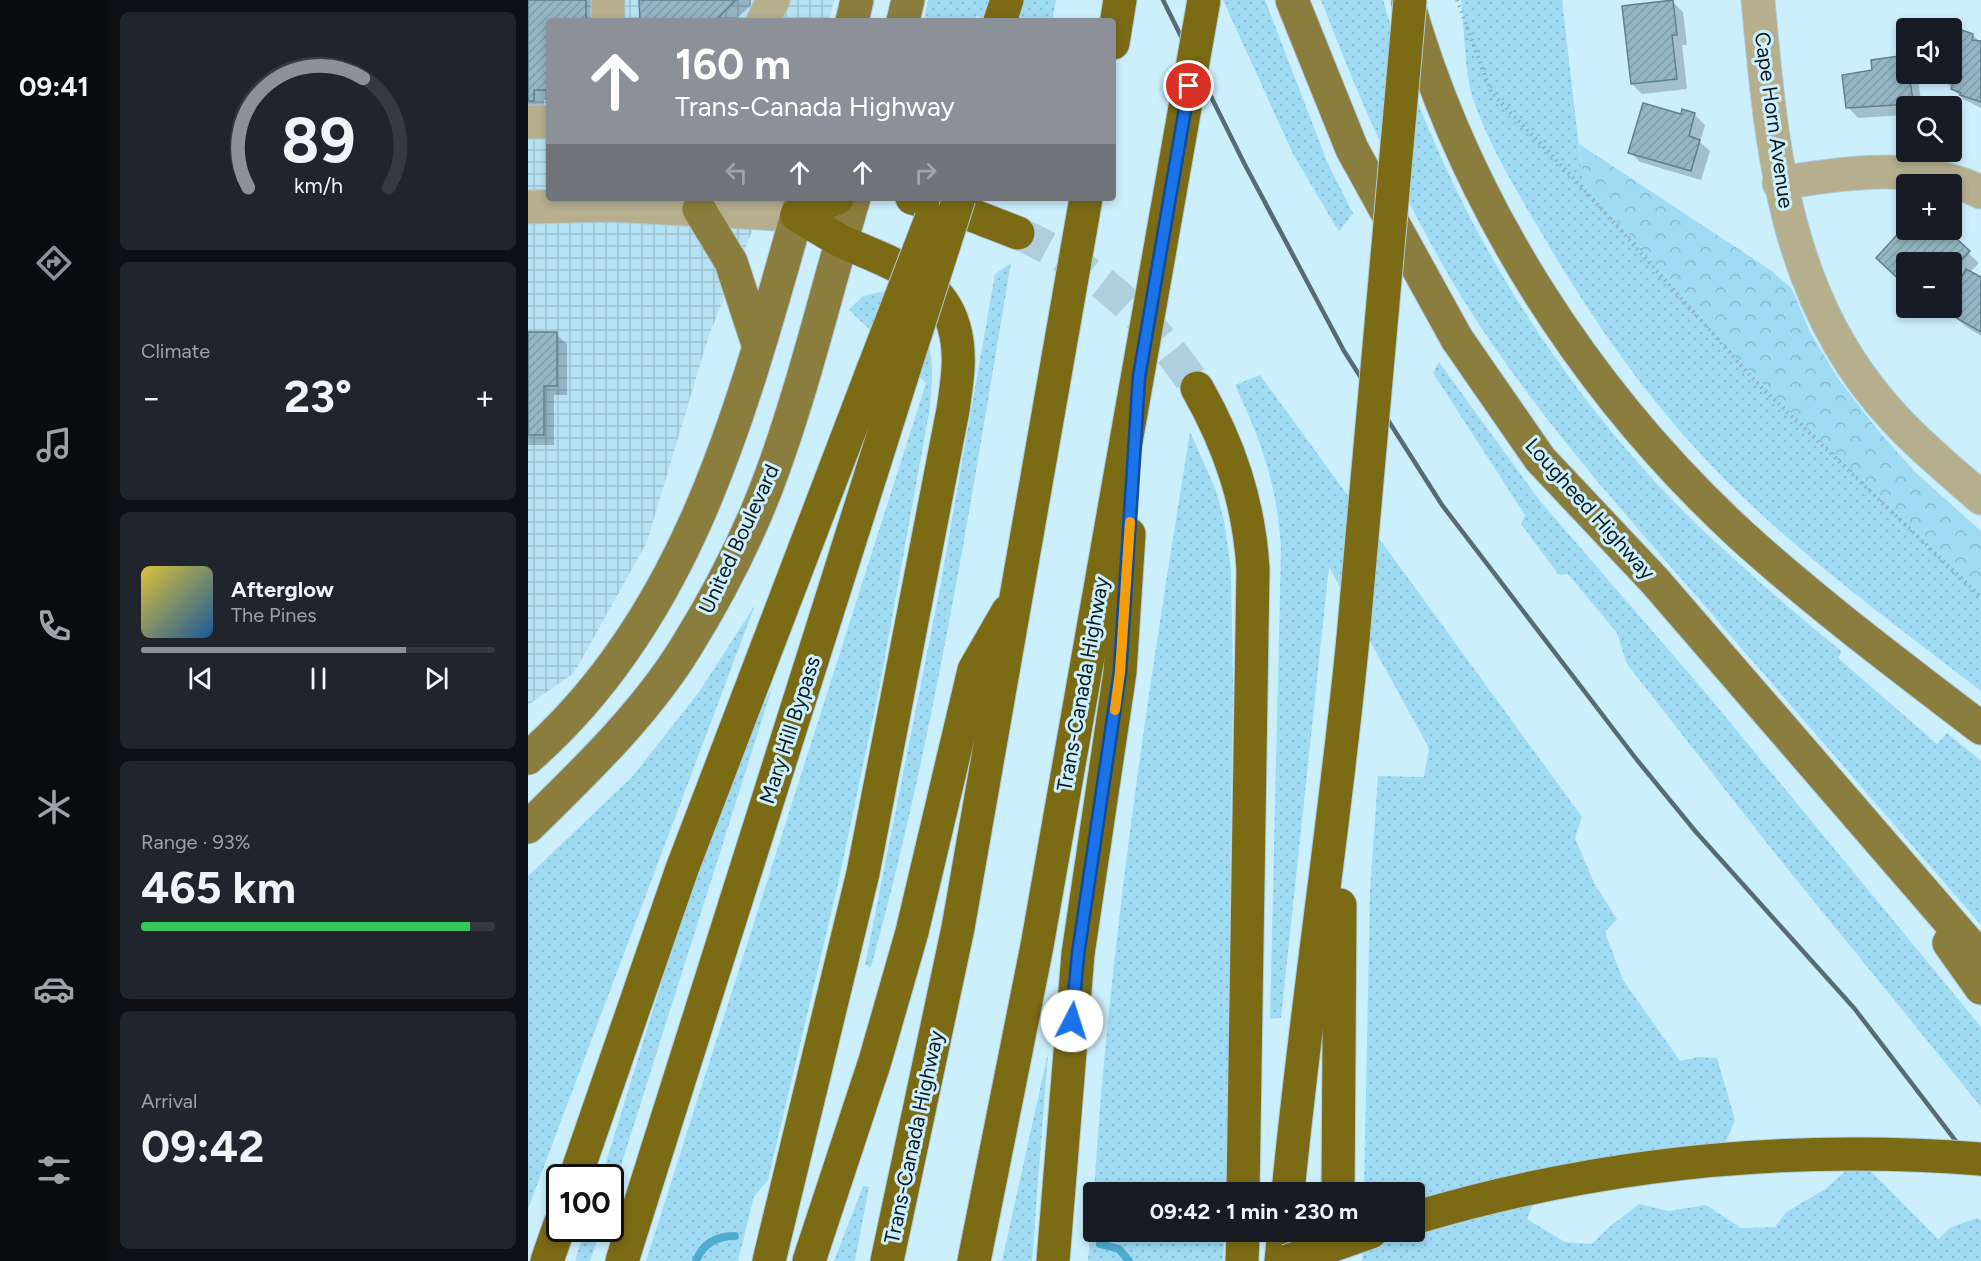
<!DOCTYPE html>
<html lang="en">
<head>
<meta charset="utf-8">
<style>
  body { margin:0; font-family:Figtree,sans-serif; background:#20242c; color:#f1f3f6; height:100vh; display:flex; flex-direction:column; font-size:22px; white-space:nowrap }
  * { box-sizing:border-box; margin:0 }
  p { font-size:20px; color:#9ea1a6 }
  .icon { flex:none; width:33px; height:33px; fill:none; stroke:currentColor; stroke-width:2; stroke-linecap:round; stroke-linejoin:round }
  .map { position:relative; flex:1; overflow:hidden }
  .drawer { display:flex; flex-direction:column; gap:12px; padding:12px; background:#0d0f14; width:420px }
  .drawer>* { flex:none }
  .guide { position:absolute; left:18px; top:18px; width:570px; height:183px; border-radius:6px; box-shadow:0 3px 9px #0003; background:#8c9099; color:#fff; overflow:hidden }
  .fabs { position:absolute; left:1368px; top:18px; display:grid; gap:12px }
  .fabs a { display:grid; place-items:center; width:66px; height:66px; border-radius:6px; background:#171b24; box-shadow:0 3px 9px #0003; font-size:30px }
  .speed { position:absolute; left:18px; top:1164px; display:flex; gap:12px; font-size:30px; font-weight:700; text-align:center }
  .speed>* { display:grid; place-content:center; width:78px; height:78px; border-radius:50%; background:#171b24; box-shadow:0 3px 9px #0003; line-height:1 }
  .speed .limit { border:3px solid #111; border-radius:9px; background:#fff; color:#111 }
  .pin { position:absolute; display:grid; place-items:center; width:51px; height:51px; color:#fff; margin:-26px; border:3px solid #fff; border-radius:50%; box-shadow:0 2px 6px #0007 }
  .me { position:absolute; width:66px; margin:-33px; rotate:5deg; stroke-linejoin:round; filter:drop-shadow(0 0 4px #0008) }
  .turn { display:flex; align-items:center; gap:21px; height:126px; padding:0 30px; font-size:27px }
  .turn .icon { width:78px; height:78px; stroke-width:2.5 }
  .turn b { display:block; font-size:42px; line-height:51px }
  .lanes { display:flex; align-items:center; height:57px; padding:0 30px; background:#0003; justify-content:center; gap:30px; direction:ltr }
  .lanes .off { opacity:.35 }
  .big { font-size:45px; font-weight:700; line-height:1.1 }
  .drawer .tile { flex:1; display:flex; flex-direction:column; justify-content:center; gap:9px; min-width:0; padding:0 21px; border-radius:9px; background:#20242c }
  .drawer .dial { align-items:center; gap:0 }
  .dial svg { height:156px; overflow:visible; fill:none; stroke:#363941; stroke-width:7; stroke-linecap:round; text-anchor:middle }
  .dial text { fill:#f1f3f6; stroke:none }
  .song { display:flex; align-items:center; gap:18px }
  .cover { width:72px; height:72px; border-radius:9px; background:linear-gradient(135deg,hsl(50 70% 55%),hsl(210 70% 35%)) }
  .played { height:6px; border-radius:3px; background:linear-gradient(90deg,#8c9099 75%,#363941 75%) }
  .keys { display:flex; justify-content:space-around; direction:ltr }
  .heat { display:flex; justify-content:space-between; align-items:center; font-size:33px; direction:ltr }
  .charge { height:9px; border-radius:4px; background:linear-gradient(90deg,#34c759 93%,#363941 0) }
  .trip { position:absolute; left:555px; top:1182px; width:342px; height:60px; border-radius:6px; background:#171b24; box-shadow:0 3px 9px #0003; font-weight:700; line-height:60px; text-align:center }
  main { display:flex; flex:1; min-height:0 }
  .menu { display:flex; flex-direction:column; width:108px; justify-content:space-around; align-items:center; background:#090b0e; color:#9ea1a6 }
  .menu .icon { width:42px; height:42px }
  .menu .on { color:#8c9099 }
  .menu b { font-size:27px; color:#f1f3f6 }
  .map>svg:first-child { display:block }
</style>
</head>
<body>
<main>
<nav class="menu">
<b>09:41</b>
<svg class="icon on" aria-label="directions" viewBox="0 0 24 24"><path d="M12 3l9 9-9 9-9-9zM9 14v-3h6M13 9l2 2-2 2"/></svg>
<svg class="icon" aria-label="music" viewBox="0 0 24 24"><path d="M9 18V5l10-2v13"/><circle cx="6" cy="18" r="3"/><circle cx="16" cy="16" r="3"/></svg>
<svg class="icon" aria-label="phone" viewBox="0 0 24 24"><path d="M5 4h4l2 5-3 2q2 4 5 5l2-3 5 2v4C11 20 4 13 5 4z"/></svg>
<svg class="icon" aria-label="climate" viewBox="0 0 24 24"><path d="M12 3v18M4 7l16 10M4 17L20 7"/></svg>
<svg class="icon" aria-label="car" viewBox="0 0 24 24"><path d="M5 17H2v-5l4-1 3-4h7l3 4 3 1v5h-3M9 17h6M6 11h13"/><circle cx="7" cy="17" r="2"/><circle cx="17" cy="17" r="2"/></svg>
<svg class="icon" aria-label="filters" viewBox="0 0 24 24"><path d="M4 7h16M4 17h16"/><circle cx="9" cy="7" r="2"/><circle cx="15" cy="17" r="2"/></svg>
</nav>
<section class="drawer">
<div class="tile dial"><svg viewBox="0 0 100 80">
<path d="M14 69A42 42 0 1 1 86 69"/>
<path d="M14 69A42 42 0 0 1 73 13" stroke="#8c9099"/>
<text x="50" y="56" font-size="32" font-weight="700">89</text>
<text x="50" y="72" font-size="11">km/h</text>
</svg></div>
<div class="tile"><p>Climate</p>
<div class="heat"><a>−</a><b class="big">23°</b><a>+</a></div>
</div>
<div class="tile">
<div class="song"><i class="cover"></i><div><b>Afterglow</b><p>The Pines</p></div></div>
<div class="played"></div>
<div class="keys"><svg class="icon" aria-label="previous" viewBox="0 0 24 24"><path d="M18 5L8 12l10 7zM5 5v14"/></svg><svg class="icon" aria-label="pause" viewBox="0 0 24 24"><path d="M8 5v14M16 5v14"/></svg><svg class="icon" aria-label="next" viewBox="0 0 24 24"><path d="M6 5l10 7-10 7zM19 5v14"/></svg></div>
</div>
<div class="tile"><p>Range · 93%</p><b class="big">465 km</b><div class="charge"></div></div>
<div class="tile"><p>Arrival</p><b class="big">09:42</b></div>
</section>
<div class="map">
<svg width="1453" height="1261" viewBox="0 0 1453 1261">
  <defs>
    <pattern id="industrial-grid" width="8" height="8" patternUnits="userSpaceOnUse" patternTransform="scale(1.5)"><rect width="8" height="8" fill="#b7e2f3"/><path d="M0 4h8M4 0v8" fill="none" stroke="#9cc1d0"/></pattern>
    <pattern id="grass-dots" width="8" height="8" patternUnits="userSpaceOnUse" patternTransform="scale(1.5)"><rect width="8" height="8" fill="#a0dbf4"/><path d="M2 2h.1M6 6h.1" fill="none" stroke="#88bbd1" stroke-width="1.8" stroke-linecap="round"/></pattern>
    <pattern id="forest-crowns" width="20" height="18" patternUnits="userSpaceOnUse" patternTransform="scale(1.5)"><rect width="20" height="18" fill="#a0dbf4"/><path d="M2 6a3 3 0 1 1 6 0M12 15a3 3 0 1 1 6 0" fill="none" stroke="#88bbd1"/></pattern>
    <pattern id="building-hatch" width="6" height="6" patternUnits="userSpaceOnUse" patternTransform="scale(1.5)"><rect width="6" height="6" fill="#95b7c5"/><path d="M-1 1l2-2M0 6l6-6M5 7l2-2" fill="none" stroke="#7f9da9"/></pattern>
  </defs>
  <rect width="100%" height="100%" fill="#cceffe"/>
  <path fill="url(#industrial-grid)" d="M 0,0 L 306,0 L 301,21 L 21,21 L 21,198 L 238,198 L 181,335 L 119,542 L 46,673 L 0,705 Z"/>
  <g fill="url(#grass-dots)">
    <path d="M 400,0 L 528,0 L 524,21 L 464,21 L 448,16 L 446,21 L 396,21 Z"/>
    <path d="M 695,0 L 737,0 L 800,164 L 825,213 L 811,232 L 765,154 Z"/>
    <path d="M 793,0 L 855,0 C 906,175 998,339 1120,474 C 1179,539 1247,596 1314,652 L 1310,658 L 1409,744 L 1419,733 L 1453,761 L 1453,925 C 1359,816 1265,708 1171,599 C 1088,504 1003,408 936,301 C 877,205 833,104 793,0 Z"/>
    <path d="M 933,0 L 1034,0 L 1055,182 L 1225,375 L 1453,593 L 1453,691 C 1354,615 1252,541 1167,448 C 1109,384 1061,314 1017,239 C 991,195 962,148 945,99 C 937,76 936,26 933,0 Z"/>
    <path d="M 483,263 C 443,500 407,736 343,967 L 337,965 L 412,588 L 467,274 Z"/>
    <path d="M 357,291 C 372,296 376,302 385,314 C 408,344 405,371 402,407 L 351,690 L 310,884 L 240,1180 L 226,1196 L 210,1261 L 118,1261 L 398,383 L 321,310 L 335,296 Z"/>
    <path d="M 911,362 L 1012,501 L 1177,692 L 1453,1027 L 1453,1107 L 1246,852 L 1099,664 L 1089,633 L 1040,574 L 1031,575 L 993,524 L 997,515 L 905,373 Z"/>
    <path d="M 732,375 L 1054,817 L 1047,838 L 1067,885 L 1089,919 L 1077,932 L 1095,980 L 1152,1061 L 1170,1057 L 1189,1058 L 1207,1120 L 1198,1142 L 1021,1167 L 999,1219 L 1037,1242 L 1064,1244 L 1080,1228 L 1111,1204 L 1141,1211 L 1178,1205 L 1213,1228 L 1247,1227 L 1258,1212 L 1296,1190 L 1331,1159 L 1410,1239 L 1423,1227 L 1450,1218 L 1453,1221 L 1453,1261 L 834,1261 L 835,1232 L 886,1232 L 886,1192 L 836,1192 L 842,891 L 850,776 L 896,777 L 901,748 L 801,567 L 753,1018 L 742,1019 L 753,549 C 749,485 734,443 707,385 Z"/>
    <path d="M 662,432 L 688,490 L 696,521 L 703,569 L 705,685 L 698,1192 L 566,1192 C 582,937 621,685 662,432 Z"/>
    <path d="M 227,605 L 0,1209 L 0,876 L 105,776 L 171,692 Z"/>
    <path d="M 245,685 L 83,1197 L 82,1178 L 73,1178 C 126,1012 170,842 245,685 Z"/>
    <path d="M 520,1053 L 504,1261 L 474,1261 Z"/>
    <path d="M 335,1186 L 341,1187 L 327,1261 L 306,1261 Z"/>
    <path d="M 565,1199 L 566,1232 L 696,1232 L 695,1261 L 560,1261 Z"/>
    <path d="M 57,1229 L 73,1229 L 62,1261 L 47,1261 Z"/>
  </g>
  <path fill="url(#forest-crowns)" d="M 1051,144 L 1244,271 L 1264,289 L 1282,332 L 1309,377 L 1348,428 L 1387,472 L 1453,531 L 1453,593 L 1225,375 L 1055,182 Z"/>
  <g fill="#0003">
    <path d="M 0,0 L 67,0 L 68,21 L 21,21 L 21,100 L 16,100 L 16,110 L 0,111 Z"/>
    <path d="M 113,0 L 223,0 L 223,5 L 206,21 L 113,21 Z"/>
    <path d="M 1145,2 L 1155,12 L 1159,45 L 1154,45 L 1159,89 L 1114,94 L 1104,84 Z"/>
    <path d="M 1423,28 L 1445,35 L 1453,43 L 1453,108 L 1435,99 L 1411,76 L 1412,74 L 1424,74 Z"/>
    <path d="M 1378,57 L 1378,74 L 1389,74 L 1394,106 L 1378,106 L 1378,115 L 1330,118 L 1320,107 L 1346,72 Z"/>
    <path d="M 1155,111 L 1167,115 L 1177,125 L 1172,142 L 1182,151 L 1173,180 L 1112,162 L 1102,152 L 1154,116 Z"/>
    <path d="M 1378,227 L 1378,230 L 1388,230 L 1397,238 L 1404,230 L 1416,230 L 1451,263 L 1441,273 L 1453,279 L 1453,336 L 1437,326 L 1426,316 L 1431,308 L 1424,299 L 1430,286 L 1424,292 L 1424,262 L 1378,262 L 1378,285 L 1350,258 Z"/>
    <path d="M 0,334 L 28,334 L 39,344 L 39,395 L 26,395 L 26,445 L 0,445 Z"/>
  </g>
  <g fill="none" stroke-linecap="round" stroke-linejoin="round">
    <g stroke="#4faccf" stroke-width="8">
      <path d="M 572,1244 L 591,1249 L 601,1261"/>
      <path d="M 168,1261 C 175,1243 189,1236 207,1236"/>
    </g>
  </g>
  <g fill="url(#building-hatch)" stroke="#60808e" stroke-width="1.5">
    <path d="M 0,0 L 58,0 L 58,21 L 21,21 L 21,90 L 6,90 L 6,101 L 0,101 Z"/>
    <path d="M 111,0 L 208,0 L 187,21 L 112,21 Z"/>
    <path d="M 1145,0 L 1149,35 L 1144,35 L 1149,79 L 1103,84 L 1094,6 Z"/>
    <path d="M 1422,26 L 1445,34 L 1444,40 L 1453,41 L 1453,102 L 1432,95 L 1433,93 L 1423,89 L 1425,82 L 1409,77 L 1410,74 L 1424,74 Z"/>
    <path d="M 1378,55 L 1378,74 L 1381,74 L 1385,101 L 1367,105 L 1318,108 L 1314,75 L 1344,70 L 1343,60 Z"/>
    <path d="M 1115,103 L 1153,114 L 1154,109 L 1167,113 L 1161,136 L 1172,140 L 1163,171 L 1100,153 Z"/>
    <path d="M 1378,225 L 1378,230 L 1390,230 L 1397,235 L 1402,230 L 1419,230 L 1442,251 L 1424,271 L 1424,262 L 1378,262 L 1378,286 L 1348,258 Z"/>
    <path d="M 1438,269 L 1453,277 L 1453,332 L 1425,316 L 1431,305 L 1424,302 L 1424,295 Z"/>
    <path d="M 0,332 L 29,332 L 29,386 L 16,386 L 16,435 L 0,435 Z"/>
  </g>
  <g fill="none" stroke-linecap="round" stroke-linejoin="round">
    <path stroke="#afcfdc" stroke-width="33" stroke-dasharray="33 16" stroke-linecap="butt" d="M 490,233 C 571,270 619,315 669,388"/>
    <g stroke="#adccda" stroke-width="35">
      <g id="minor">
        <path d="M 80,0 L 80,21"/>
        <path d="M 1230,0 C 1244,154 1257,303 1369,421 C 1395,449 1425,473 1453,498"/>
        <path d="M 235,21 L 245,0"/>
        <path d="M 0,122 L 21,122"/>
        <path d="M 1251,183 C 1322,173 1386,161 1453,192"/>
        <path d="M 0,207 L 81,205 L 269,215"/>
      </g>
    </g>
    <g stroke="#adccda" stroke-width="35">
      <g id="major">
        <path d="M 764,0 L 824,149 L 929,339 L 1012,459 L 1126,580 L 1453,958"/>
        <path d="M 880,3 C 938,206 1059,393 1213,535 C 1289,604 1372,666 1453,728"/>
        <path d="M 324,21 L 329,0"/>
        <path d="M 375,21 L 380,0"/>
        <path d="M 171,209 L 203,262 L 230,344"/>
        <path d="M 0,758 C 165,614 216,399 274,198"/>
        <path d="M 0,827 C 57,771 116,715 158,647 C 189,597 217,543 238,489 C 274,395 297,295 326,198"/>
        <path d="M 1421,943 L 1453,988"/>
      </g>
    </g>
    <g stroke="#adccda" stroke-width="35">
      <g id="highway">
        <path d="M 472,21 L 479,0"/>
        <path d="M 585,43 L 592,0"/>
        <path d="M 384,198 L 441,214 L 490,233"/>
        <path d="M 269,215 L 309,198"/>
        <path d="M 669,388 C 702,446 721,503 725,569 L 715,1192"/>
        <path d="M 47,1178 L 154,869 L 346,367"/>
        <path d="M 760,1192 C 778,1007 807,823 825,638"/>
        <path d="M 810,1192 L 812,905"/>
        <path d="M 19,1261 L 32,1224"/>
        <path d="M 94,1261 L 374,376"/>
        <path d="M 241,1261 L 335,873 L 425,410 C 429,383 434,354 426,327 C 412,275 356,261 313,241 C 298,233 284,224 269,215"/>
        <path d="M 281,1261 L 347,1061 L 384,932 L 446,670 L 480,611"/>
        <path d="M 359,1261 L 430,928 L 558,198"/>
        <path d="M 446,1261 L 509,946 L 638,215"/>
        <path d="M 525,1261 L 550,954 L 592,672 L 601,534"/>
        <path d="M 714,1261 L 715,1232"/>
        <path d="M 753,1261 L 756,1232"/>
      </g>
    </g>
    <path stroke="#90adb9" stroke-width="4" stroke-dasharray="1.5 4.5" stroke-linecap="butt" d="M 929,0 L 963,92 L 1052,185 L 1226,380 L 1453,597"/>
    <use href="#minor" stroke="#b5af8e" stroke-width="33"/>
    <use href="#major" stroke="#8a7d3d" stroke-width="33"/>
    <use href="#highway" stroke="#7b6b15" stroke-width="33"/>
    <path stroke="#566b74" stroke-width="4.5" d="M 635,0 L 716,163 L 816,351 L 914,505 L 1109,760 L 1168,832 L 1326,1008 L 1453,1174"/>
    <g stroke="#adccda" stroke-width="35" stroke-linecap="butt">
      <g id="highway-bridge">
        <path d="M 638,215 L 676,0"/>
        <path d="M 346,367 L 403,219"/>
        <path d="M 374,376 L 431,198"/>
        <path d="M 825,638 L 882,0"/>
        <path d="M 886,1218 C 1070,1163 1262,1144 1453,1159"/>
        <path d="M 759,1261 L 843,1232"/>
      </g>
    </g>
    <use href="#highway-bridge" stroke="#7b6b15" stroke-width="33"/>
  </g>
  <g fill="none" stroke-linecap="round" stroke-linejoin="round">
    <g stroke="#114b97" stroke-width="15">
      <path id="route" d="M 544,1021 L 550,954 L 592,672 L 611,377 L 661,86"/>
    </g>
    <use href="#route" stroke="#1a73e8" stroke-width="10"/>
    <path stroke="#f59e0b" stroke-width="10" d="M 587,710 L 592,672 L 602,522"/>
  </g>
  <g text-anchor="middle" stroke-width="6" stroke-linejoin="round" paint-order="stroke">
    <g font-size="21" fill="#0a171c" stroke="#cceffe">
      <text transform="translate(1246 120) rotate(82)" y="7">Cape Horn Avenue</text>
      <text transform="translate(1062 509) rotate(48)" y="7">Lougheed Highway</text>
      <text transform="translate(211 539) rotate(-65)" y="7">United Boulevard</text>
      <text transform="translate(555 684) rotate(-80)" y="7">Trans-Canada Highway</text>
      <text transform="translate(262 730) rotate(-72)" y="7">Mary Hill Bypass</text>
      <text transform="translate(386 1137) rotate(-78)" y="7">Trans-Canada Highway</text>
    </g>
  </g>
</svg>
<div class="fabs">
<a><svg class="icon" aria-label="sound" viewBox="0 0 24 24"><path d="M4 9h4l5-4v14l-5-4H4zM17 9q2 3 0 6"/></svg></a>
<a><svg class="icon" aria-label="search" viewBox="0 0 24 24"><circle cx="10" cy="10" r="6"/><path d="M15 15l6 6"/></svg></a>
<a>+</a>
<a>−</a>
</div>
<div class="speed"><div class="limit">100</div></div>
<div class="pin" style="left:661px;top:86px;background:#d93025"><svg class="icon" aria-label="arrive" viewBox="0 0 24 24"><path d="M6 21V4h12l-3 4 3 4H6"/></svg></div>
<svg class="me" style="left:544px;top:1021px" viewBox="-20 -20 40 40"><circle r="19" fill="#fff"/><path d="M0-13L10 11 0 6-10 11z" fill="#1a73e8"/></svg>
<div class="trip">09:42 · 1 min · 230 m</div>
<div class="guide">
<div class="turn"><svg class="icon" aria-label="ahead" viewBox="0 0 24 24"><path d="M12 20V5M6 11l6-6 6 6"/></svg><div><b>160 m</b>Trans-Canada Highway</div></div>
<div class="lanes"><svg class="icon off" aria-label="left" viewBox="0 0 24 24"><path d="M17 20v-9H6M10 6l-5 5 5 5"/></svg><svg class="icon" aria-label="ahead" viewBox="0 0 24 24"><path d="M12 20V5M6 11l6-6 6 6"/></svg><svg class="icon" aria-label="ahead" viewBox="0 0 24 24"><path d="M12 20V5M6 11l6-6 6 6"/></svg><svg class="icon off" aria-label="right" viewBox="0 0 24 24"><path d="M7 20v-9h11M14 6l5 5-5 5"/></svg></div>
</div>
</div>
</main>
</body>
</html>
